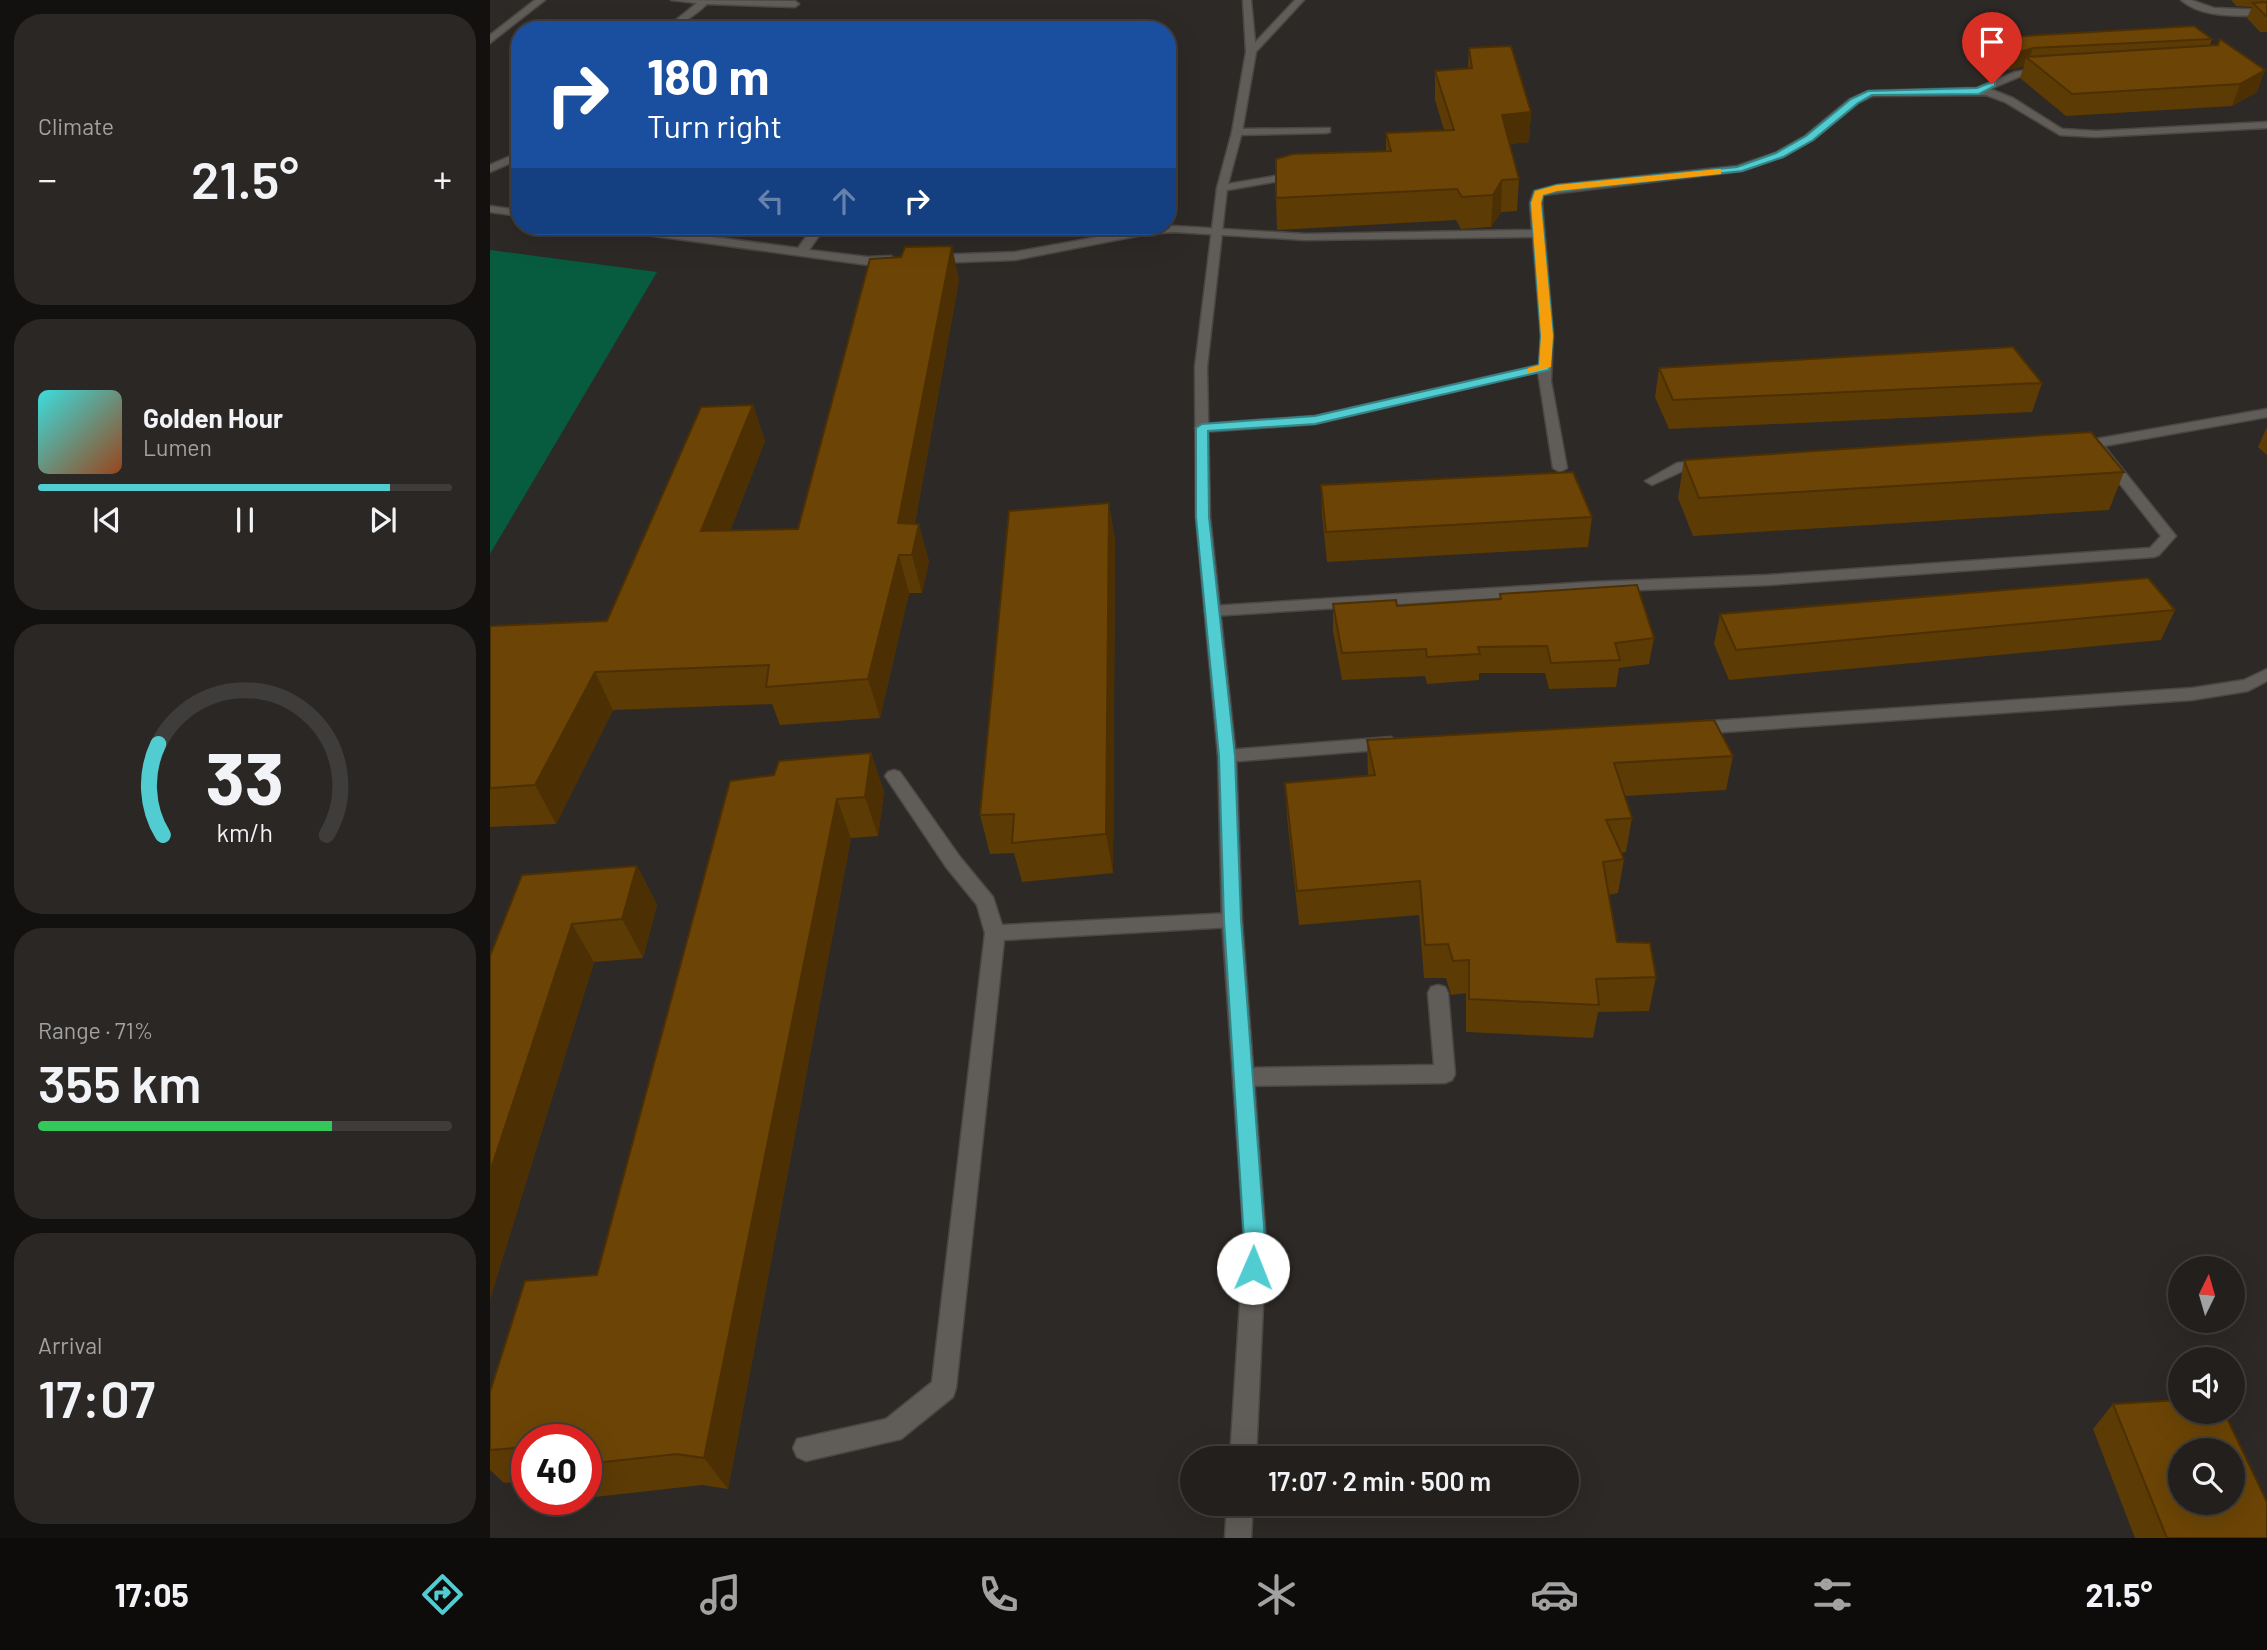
<!DOCTYPE html>
<html lang="en">
<head>
<meta charset="utf-8">
<style>
  body { margin:0; font-family:Barlow,sans-serif; background:#2a2725; color:#f1f3f6; height:100vh; display:flex; flex-direction:column; font-size:26px; white-space:nowrap }
  * { box-sizing:border-box; margin:0 }
  p { font-size:23px; color:#a2a2a3 }
  .icon { flex:none; width:38px; height:38px; fill:none; stroke:currentColor; stroke-width:2; stroke-linecap:round; stroke-linejoin:round }
  .map { position:relative; flex:1; overflow:hidden }
  .side { display:flex; flex-direction:column; gap:14px; padding:14px; background:#13110f; width:490px }
  .side>* { flex:none }
  .top-card { position:absolute; left:21px; top:21px; width:665px; height:214px; border-radius:28px; box-shadow:0 7px 28px #0002,0 0 0 2px #3f3d3b; background:#1a4fa0; color:#fff; overflow:hidden }
  .needle { width:46px; rotate:5deg }
  .buttons { position:absolute; left:1678px; top:1256px; display:grid; gap:14px }
  .buttons a { display:grid; place-items:center; width:77px; height:77px; border-radius:50%; background:#221f1c; box-shadow:0 7px 28px #0002,0 0 0 2px #3f3d3b; font-size:35px }
  .speed { position:absolute; left:21px; top:1424px; display:flex; gap:14px; font-size:35px; font-weight:700; text-align:center }
  .speed>* { display:grid; place-content:center; width:91px; height:91px; border-radius:50%; background:#221f1c; box-shadow:0 7px 28px #0002,0 0 0 2px #3f3d3b; line-height:1 }
  .speed .limit { border:10px solid #d22; background:#fff; color:#111 }
  .pin { position:absolute; display:grid; place-items:center; width:60px; height:60px; color:#fff; margin:-72px -30px; border-radius:50% 50% 50% 0; rotate:-45deg; box-shadow:0 0 7px #0007 }
  .pin .icon { rotate:45deg }
  .me { position:absolute; width:77px; margin:-38px; rotate:1deg; stroke-linejoin:round; filter:drop-shadow(0 0 5px #0008) }
  .turn { display:flex; align-items:center; gap:24px; height:147px; padding:0 21px; font-size:32px }
  .turn .icon { width:91px; height:91px; stroke-width:2.5 }
  .turn b { display:block; font-size:49px; line-height:60px }
  .lanes { display:flex; align-items:center; height:66px; padding:0 21px; background:#0003; justify-content:center; gap:35px; direction:ltr }
  .lanes .off { opacity:.35 }
  .big { font-size:52px; font-weight:600; line-height:1.1 }
  .side .tile { flex:1; display:flex; flex-direction:column; justify-content:center; gap:10px; min-width:0; padding:0 24px; border-radius:28px; background:#2a2725 }
  .side .dial { align-items:center; gap:0 }
  .dial svg { height:182px; overflow:visible; fill:none; stroke:#3f3d3b; stroke-width:7; stroke-linecap:round; text-anchor:middle }
  .dial text { fill:#f1f3f6; stroke:none }
  .song { display:flex; align-items:center; gap:21px }
  .cover { width:84px; height:84px; border-radius:10px; background:linear-gradient(135deg,hsl(180 70% 55%),hsl(20 70% 35%)) }
  .played { height:7px; border-radius:4px; background:linear-gradient(90deg,#51ccd1 85%,#3f3d3b 85%) }
  .keys { display:flex; justify-content:space-around; direction:ltr }
  .heat { display:flex; justify-content:space-between; align-items:center; font-size:38px; direction:ltr }
  .charge { height:10px; border-radius:5px; background:linear-gradient(90deg,#34c759 71%,#3f3d3b 0) }
  .trip { position:absolute; left:690px; top:1446px; width:399px; height:70px; border-radius:35px; background:#221f1c; box-shadow:0 7px 28px #0002,0 0 0 2px #3f3d3b; font-weight:600; line-height:70px; text-align:center }
  .dock { display:flex; height:112px; justify-content:space-around; align-items:center; background:#0e0c0b; color:#a2a2a3 }
  .dock .icon { width:49px; height:49px }
  .dock .selected { color:#51ccd1 }
  .dock b { font-size:32px; color:#f1f3f6 }
  main { display:flex; flex:1; min-height:0 }
  .map>svg:first-child { display:block }
</style>
</head>
<body>
<main>
<section class="side">
<div class="tile"><p>Climate</p>
<div class="heat"><a>−</a><b class="big">21.5°</b><a>+</a></div>
</div>
<div class="tile">
<div class="song"><i class="cover"></i><div><b>Golden Hour</b><p>Lumen</p></div></div>
<div class="played"></div>
<div class="keys"><svg class="icon" aria-label="previous" viewBox="0 0 24 24"><path d="M18 5L8 12l10 7zM5 5v14"/></svg><svg class="icon" aria-label="pause" viewBox="0 0 24 24"><path d="M8 5v14M16 5v14"/></svg><svg class="icon" aria-label="next" viewBox="0 0 24 24"><path d="M6 5l10 7-10 7zM19 5v14"/></svg></div>
</div>
<div class="tile dial"><svg viewBox="0 0 100 80">
<path d="M14 69A42 42 0 1 1 86 69"/>
<path d="M14 69A42 42 0 0 1 12 29" stroke="#51ccd1"/>
<text x="50" y="56" font-size="32" font-weight="700">33</text>
<text x="50" y="72" font-size="11">km/h</text>
</svg></div>
<div class="tile"><p>Range · 71%</p><b class="big">355 km</b><div class="charge"></div></div>
<div class="tile"><p>Arrival</p><b class="big">17:07</b></div>
</section>
<div class="map">
<svg width="1777" height="1538" viewBox="0 0 1777 1538">
  <rect width="100%" height="100%" fill="#2d2926"/>
  <path fill="#075c3f" d="M 0,250 L 167,272 L 0,554 Z"/>
  <g fill="none" stroke-linecap="round" stroke-linejoin="round">
    <g stroke="#494744" stroke-width="3">
      <g id="minor">
        <path d="M 181,0 L 305,1 L 309,4 L 305,7 L 217,4 C 196,24 180,30 151,30 L 151,26 L 186,20 L 207,3 Z"/>
        <path d="M 805,0 L 814,0 L 764,54 L 758,54 L 758,50 Z"/>
        <path d="M 1691,0 L 1701,0 L 1724,8 L 1777,10 L 1777,16 C 1749,15 1713,19 1691,0 Z"/>
        <path d="M 1554,67 L 1559,70 L 1557,72 L 1531,76 L 1500,89 L 1523,98 L 1572,129 L 1606,131 L 1777,122 L 1777,128 L 1606,137 L 1570,135 L 1515,102 L 1496,95 L 1383,96 L 1368,103 L 1323,140 L 1293,157 L 1252,171 L 1053,195 L 1052,203 L 1063,336 L 1061,381 L 1077,468 L 1070,472 L 1063,468 L 1048,372 L 825,424 L 712,432 L 705,428 L 712,424 L 825,416 L 1049,365 L 1051,336 L 1043,237 L 815,240 L 684,232 L 657,234 L 525,260 L 443,263 L 437,259 L 443,255 L 525,252 L 657,228 L 684,226 L 815,234 L 1042,230 L 1040,203 L 1044,191 L 1067,185 L 1247,166 L 1285,153 L 1315,136 L 1360,99 L 1378,91 L 1487,88 L 1525,72 Z"/>
        <path d="M 840,128 L 840,132 L 836,133 L 747,135 L 742,132 L 747,129 Z"/>
        <path d="M 30,152 L 30,159 L 0,172 L 0,165 Z"/>
        <path d="M 808,172 L 812,173 L 812,177 L 732,191 L 727,188 L 732,185 Z"/>
        <path d="M 0,206 L 30,210 L 30,216 L 0,212 Z"/>
        <path d="M 107,226 L 137,226 L 308,248 L 324,226 L 336,226 L 319,250 L 378,257 L 401,256 L 407,260 L 401,264 L 378,265 L 113,229 Z"/>
        <path d="M 1777,409 L 1777,417 L 1614,446 L 1686,536 L 1669,555 L 1664,557 L 1278,585 L 1100,592 L 722,616 L 714,611 L 722,606 L 1100,582 L 1278,575 L 1660,548 L 1671,536 L 1600,446 L 1600,440 Z"/>
        <path d="M 1217,460 L 1222,461 L 1222,467 L 1195,470 L 1162,485 L 1155,481 L 1187,463 Z"/>
        <path d="M 1777,669 L 1777,681 L 1758,691 L 1702,700 L 1205,734 L 1196,728 L 1205,722 L 1702,688 L 1754,680 Z"/>
        <path d="M 901,737 L 910,743 L 901,749 L 737,762 L 728,756 L 737,750 Z"/>
        <path d="M 404,770 L 410,772 L 470,857 L 503,897 L 512,925 L 742,913 L 749,915 L 752,920 L 749,925 L 742,927 L 514,940 L 466,1388 L 463,1397 L 411,1439 L 316,1461 L 307,1457 L 303,1448 L 307,1439 L 396,1419 L 442,1382 L 495,933 L 487,905 L 456,867 L 395,776 L 398,772 Z"/>
        <path d="M 948,985 L 955,987 L 958,993 L 965,1074 L 962,1080 L 955,1083 L 753,1086 L 746,1083 L 743,1077 L 746,1071 L 753,1068 L 944,1065 L 938,993 L 941,987 Z"/>
      </g>
    </g>
    <g stroke="#494744" stroke-width="3">
      <g id="tertiary">
        <path d="M 45,0 L 55,0 L 0,43 L 0,35 Z"/>
        <path d="M 753,0 L 761,0 L 766,52 L 752,132 L 737,188 L 717,367 L 720,517 L 746,756 L 752,920 L 776,1240 L 766,1458 L 740,1458 L 754,1240 L 732,920 L 728,756 L 706,517 L 705,367 L 727,188 L 742,132 L 756,52 Z"/>
        <path d="M 737,1503 L 763,1503 L 761,1538 L 735,1538 Z"/>
      </g>
    </g>
    <use href="#minor" fill="#605c58" fill-rule="evenodd"/>
    <use href="#tertiary" fill="#605c58" fill-rule="evenodd"/>
  </g>
  <g fill="#5d3b05">
    <path d="M 1741,0 L 1777,0 L 1777,32 L 1770,32 L 1757,18 L 1762,7 L 1746,6 Z"/>
    <path d="M 1501,38 L 1722,39 L 1720,45 L 1775,70 L 1767,92 L 1742,106 L 1576,116 L 1530,78 L 1534,66 L 1519,70 L 1496,54 Z"/>
    <path d="M 979,48 L 1041,112 L 1039,142 L 1020,144 L 1029,179 L 1027,211 L 1011,212 L 1001,227 L 971,229 L 966,220 L 787,230 L 786,198 L 896,151 L 896,133 L 954,130 L 945,100 L 945,71 L 978,69 Z"/>
    <path d="M 469,280 L 425,523 L 439,561 L 432,593 L 419,593 L 390,718 L 290,725 L 282,704 L 123,710 L 66,824 L 0,827 L 0,626 L 117,621 L 263,405 L 275,441 L 240,531 L 308,529 Z"/>
    <path d="M 1169,368 L 1552,383 L 1542,412 L 1179,429 L 1165,397 Z"/>
    <path d="M 1777,427 L 1777,455 L 1768,447 Z"/>
    <path d="M 1194,460 L 1634,472 L 1619,510 L 1203,536 L 1188,498 Z"/>
    <path d="M 831,485 L 1102,517 L 1098,547 L 837,562 L 832,515 Z"/>
    <path d="M 619,503 L 625,541 L 623,873 L 532,882 L 524,853 L 500,854 L 490,815 Z"/>
    <path d="M 1010,594 L 1164,638 L 1159,664 L 1129,668 L 1126,687 L 1059,689 L 1055,673 L 989,673 L 989,680 L 937,684 L 935,676 L 852,680 L 843,631 L 843,604 L 907,606 L 1009,599 Z"/>
    <path d="M 1685,610 L 1671,640 L 1239,680 L 1224,644 L 1230,614 Z"/>
    <path d="M 877,740 L 1243,756 L 1236,790 L 1135,796 L 1142,818 L 1136,852 L 1131,853 L 1134,859 L 1128,893 L 1119,895 L 1127,942 L 1166,977 L 1159,1011 L 1108,1012 L 1103,1038 L 976,1032 L 976,993 L 961,995 L 956,978 L 934,978 L 929,915 L 809,925 L 797,817 L 795,783 L 878,776 Z"/>
    <path d="M 381,753 L 394,792 L 388,836 L 361,838 L 238,1489 L 212,1485 L 96,1498 L 96,1440 L 37,1440 L 37,1481 L 14,1483 L 0,1470 L 0,1392 L 107,1275 L 284,775 Z"/>
    <path d="M 147,866 L 167,905 L 153,958 L 104,962 L 0,1299 L 0,956 Z"/>
    <path d="M 1623,1404 L 1777,1538 L 1645,1538 L 1603,1429 Z"/>
  </g>
  <g fill="#4c3004">
    <path d="M 1543,48 L 1539,60 L 1536,57 L 1534,66 L 1519,70 L 1523,54 Z"/>
    <path d="M 1775,70 L 1767,92 L 1742,106 L 1750,84 Z"/>
    <path d="M 1041,112 L 1039,142 L 1011,145 L 1012,115 Z"/>
    <path d="M 1012,180 L 1011,212 L 1001,227 L 1003,195 Z"/>
    <path d="M 462,246 L 469,280 L 419,555 L 408,523 Z"/>
    <path d="M 263,405 L 275,441 L 225,569 L 211,531 Z"/>
    <path d="M 619,503 L 625,541 L 623,873 L 616,834 Z"/>
    <path d="M 429,524 L 439,561 L 432,593 L 422,555 Z"/>
    <path d="M 409,555 L 419,593 L 390,718 L 378,679 Z"/>
    <path d="M 105,672 L 123,710 L 66,824 L 45,785 Z"/>
    <path d="M 381,753 L 394,792 L 388,836 L 375,797 Z"/>
    <path d="M 347,799 L 361,838 L 238,1489 L 214,1458 Z"/>
    <path d="M 147,866 L 167,905 L 153,958 L 132,919 Z"/>
    <path d="M 82,924 L 104,962 L 0,1299 L 0,1172 Z"/>
  </g>
  <g fill="#6c4506" stroke="#4c3004" stroke-width="2" fill-rule="evenodd">
    <path d="M 1777,2 L 1777,16 L 1776,16 L 1763,3 Z"/>
    <path d="M 1704,26 L 1722,39 L 1543,48 L 1523,54 L 1501,38 Z"/>
    <path d="M 1730,39 L 1775,70 L 1750,84 L 1582,94 L 1536,57 L 1728,45 Z"/>
    <path d="M 1021,46 L 1041,112 L 1012,115 L 1029,179 L 1012,180 L 1003,195 L 972,197 L 967,189 L 786,198 L 786,159 L 803,154 L 901,151 L 896,133 L 964,130 L 945,71 L 982,68 L 979,48 Z"/>
    <path d="M 462,246 L 408,523 L 429,524 L 422,555 L 409,555 L 378,679 L 276,687 L 279,665 L 105,672 L 45,785 L 0,788 L 0,626 L 117,621 L 211,407 L 263,405 L 211,531 L 308,529 L 380,259 L 411,257 L 415,247 Z"/>
    <path d="M 1523,347 L 1552,383 L 1183,400 L 1169,368 Z"/>
    <path d="M 1601,432 L 1634,472 L 1209,498 L 1194,460 Z"/>
    <path d="M 1083,472 L 1102,517 L 836,532 L 831,485 Z"/>
    <path d="M 619,503 L 616,834 L 522,843 L 524,814 L 490,815 L 519,511 Z"/>
    <path d="M 1658,578 L 1685,610 L 1246,650 L 1230,614 Z"/>
    <path d="M 1147,585 L 1164,638 L 1125,643 L 1130,660 L 1061,663 L 1057,646 L 988,647 L 990,654 L 937,657 L 936,649 L 852,653 L 843,604 L 906,600 L 907,606 L 1011,599 L 1010,594 Z"/>
    <path d="M 1224,720 L 1243,756 L 1124,763 L 1142,818 L 1116,820 L 1134,859 L 1113,862 L 1127,942 L 1160,943 L 1166,977 L 1106,979 L 1109,1005 L 979,999 L 979,960 L 963,961 L 958,944 L 935,945 L 930,881 L 807,891 L 795,783 L 885,775 L 877,740 Z"/>
    <path d="M 381,753 L 375,797 L 347,799 L 214,1458 L 187,1454 L 96,1464 L 96,1440 L 37,1440 L 37,1447 L 0,1450 L 0,1392 L 35,1281 L 107,1275 L 240,781 L 284,775 L 289,761 Z"/>
    <path d="M 147,866 L 132,919 L 82,924 L 0,1172 L 0,956 L 32,875 Z"/>
    <path d="M 1690,1400 L 1690,1412 L 1734,1412 L 1777,1502 L 1777,1538 L 1677,1538 L 1623,1404 ZM 1690,1451 L 1743,1451 L 1743,1503 L 1690,1503 Z"/>
  </g>
  <path fill="#51ccd1" stroke="#358588" stroke-width="2" d="M 1502,82 L 1505,82 L 1505,86 L 1489,94 L 1382,95 L 1368,103 L 1323,140 L 1293,157 L 1252,171 L 1067,191 L 1053,195 L 1051,203 L 1063,336 L 1059,370 L 825,424 L 718,431 L 719,517 L 745,756 L 751,920 L 775,1240 L 774,1268 L 771,1274 L 763,1277 L 756,1274 L 753,1268 L 754,1240 L 734,920 L 729,756 L 706,517 L 706,428 L 712,424 L 825,416 L 1049,365 L 1051,336 L 1041,203 L 1045,191 L 1067,185 L 1247,167 L 1286,153 L 1316,136 L 1361,99 L 1378,91 L 1487,88 Z"/>
  <path fill="#f59e0b" d="M 1228,169 L 1231,169 L 1231,174 L 1067,191 L 1053,195 L 1051,203 L 1063,336 L 1061,367 L 1038,373 L 1038,368 L 1049,365 L 1051,336 L 1041,203 L 1045,191 L 1067,185 Z"/>
</svg>
<div class="buttons">
<a><svg class="needle" viewBox="-14 -14 28 28"><path d="M0-13l5 13h-10z" fill="#e53935"/><path d="M0 13l5-13h-10z" fill="#a2a2a3"/></svg></a>
<a><svg class="icon" aria-label="sound" viewBox="0 0 24 24"><path d="M4 9h4l5-4v14l-5-4H4zM17 9q2 3 0 6"/></svg></a>
<a><svg class="icon" aria-label="search" viewBox="0 0 24 24"><circle cx="10" cy="10" r="6"/><path d="M15 15l6 6"/></svg></a>
</div>
<div class="speed"><div class="limit">40</div></div>
<div class="pin" style="left:1502px;top:84px;background:#d93025"><svg class="icon" aria-label="arrive" viewBox="0 0 24 24"><path d="M6 21V4h12l-3 4 3 4H6"/></svg></div>
<svg class="me" style="left:763px;top:1268px" viewBox="-20 -20 40 40"><circle r="19" fill="#fff"/><path d="M0-13L10 11 0 6-10 11z" fill="#51ccd1"/></svg>
<div class="trip">17:07 · 2 min · 500 m</div>
<div class="top-card">
<div class="turn"><svg class="icon" aria-label="right" viewBox="0 0 24 24"><path d="M7 20v-9h11M14 6l5 5-5 5"/></svg><div><b>180 m</b>Turn right</div></div>
<div class="lanes"><svg class="icon off" aria-label="left" viewBox="0 0 24 24"><path d="M17 20v-9H6M10 6l-5 5 5 5"/></svg><svg class="icon off" aria-label="ahead" viewBox="0 0 24 24"><path d="M12 20V5M6 11l6-6 6 6"/></svg><svg class="icon" aria-label="right" viewBox="0 0 24 24"><path d="M7 20v-9h11M14 6l5 5-5 5"/></svg></div>
</div>
</div>
</main>
<nav class="dock">
<b>17:05</b>
<svg class="icon selected" aria-label="directions" viewBox="0 0 24 24"><path d="M12 3l9 9-9 9-9-9zM9 14v-3h6M13 9l2 2-2 2"/></svg>
<svg class="icon" aria-label="music" viewBox="0 0 24 24"><path d="M9 18V5l10-2v13"/><circle cx="6" cy="18" r="3"/><circle cx="16" cy="16" r="3"/></svg>
<svg class="icon" aria-label="phone" viewBox="0 0 24 24"><path d="M5 4h4l2 5-3 2q2 4 5 5l2-3 5 2v4C11 20 4 13 5 4z"/></svg>
<svg class="icon" aria-label="climate" viewBox="0 0 24 24"><path d="M12 3v18M4 7l16 10M4 17L20 7"/></svg>
<svg class="icon" aria-label="car" viewBox="0 0 24 24"><path d="M5 17H2v-5l4-1 3-4h7l3 4 3 1v5h-3M9 17h6M6 11h13"/><circle cx="7" cy="17" r="2"/><circle cx="17" cy="17" r="2"/></svg>
<svg class="icon" aria-label="filters" viewBox="0 0 24 24"><path d="M4 7h16M4 17h16"/><circle cx="9" cy="7" r="2"/><circle cx="15" cy="17" r="2"/></svg>
<b>21.5°</b>
</nav>
</body>
</html>
